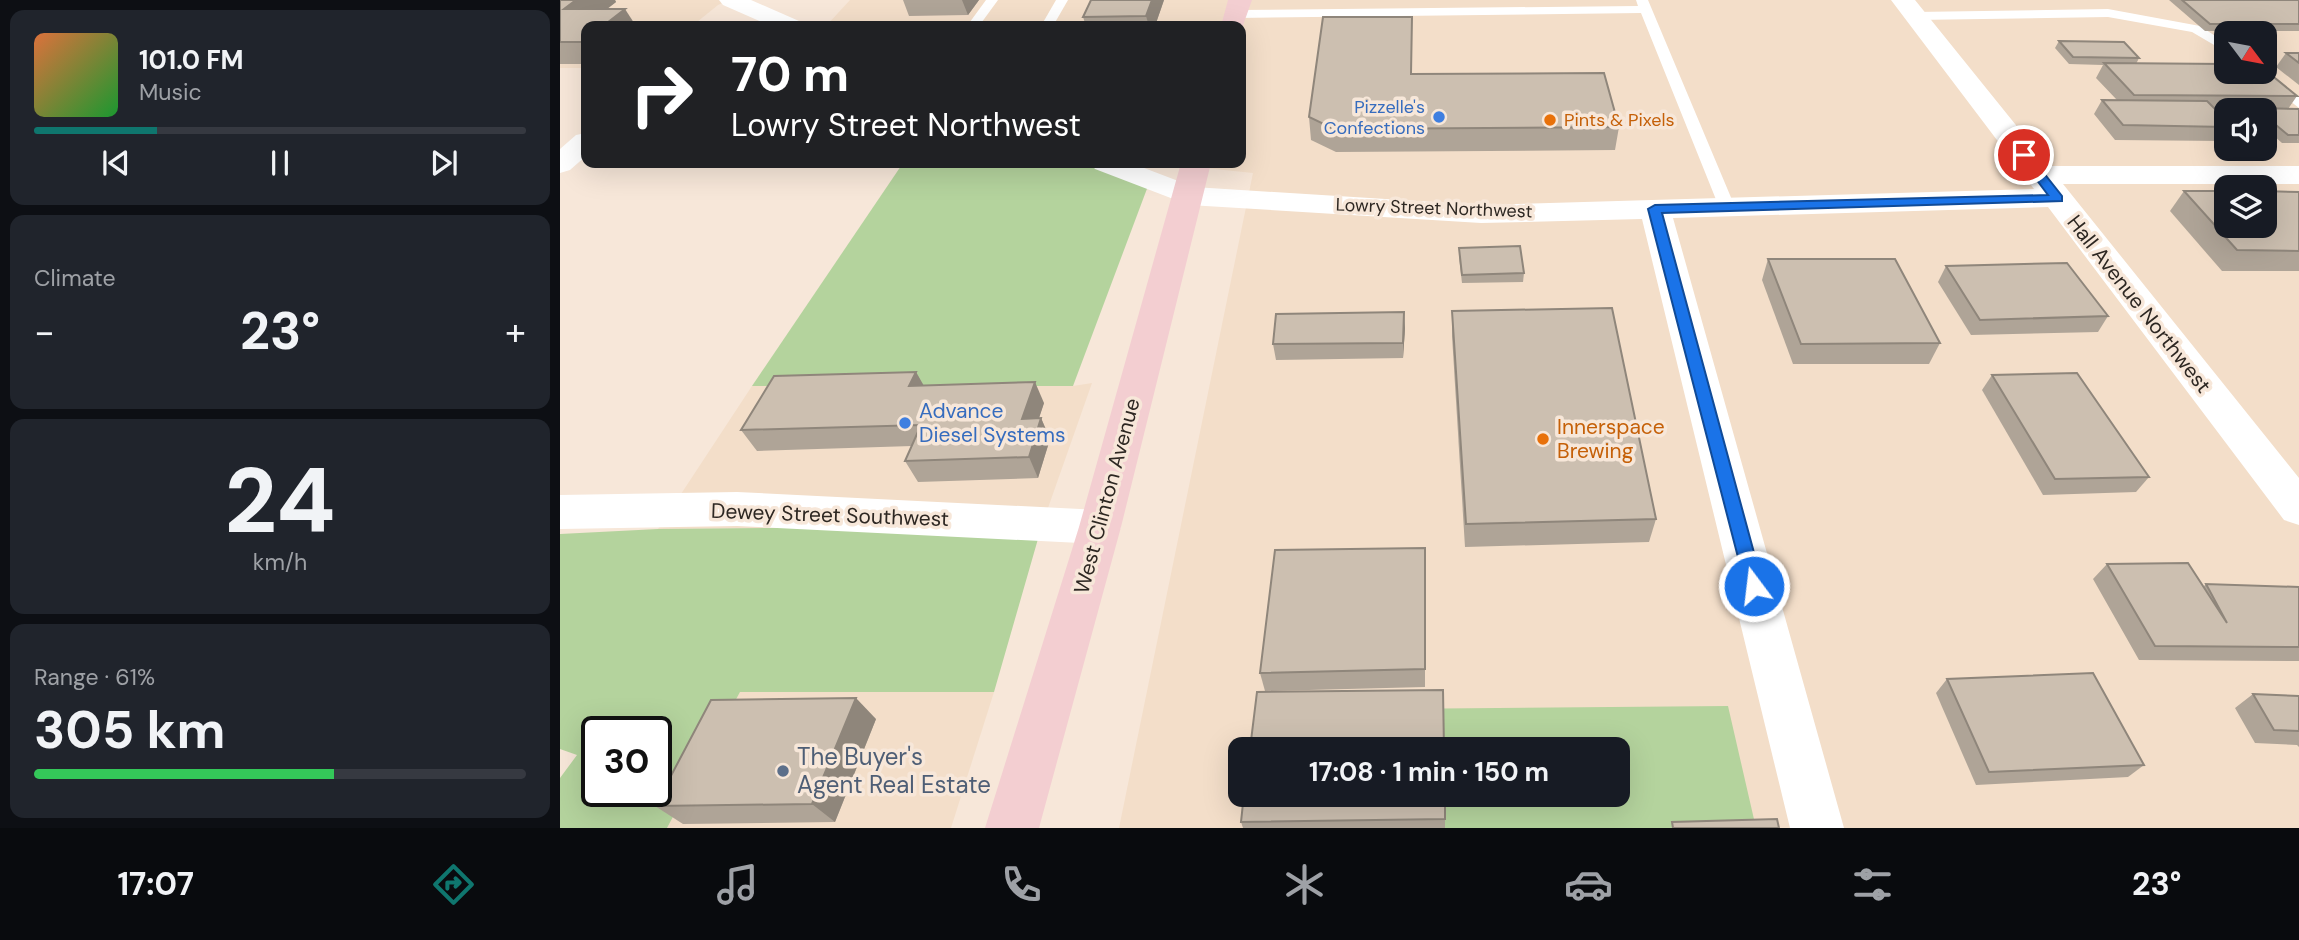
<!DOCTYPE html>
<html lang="en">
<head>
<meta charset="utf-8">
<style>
  body { margin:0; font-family:"DM Sans",sans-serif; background:#20242c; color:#f1f3f6; height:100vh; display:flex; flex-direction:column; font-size:26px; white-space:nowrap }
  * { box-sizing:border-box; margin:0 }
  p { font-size:23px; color:#9ea1a6 }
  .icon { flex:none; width:38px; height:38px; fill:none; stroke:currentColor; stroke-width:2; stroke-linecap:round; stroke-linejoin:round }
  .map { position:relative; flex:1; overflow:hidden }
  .drawer { display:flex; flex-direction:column; gap:10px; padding:10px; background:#0d0f14; width:560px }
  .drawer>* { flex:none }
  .hud { position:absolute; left:21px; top:21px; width:665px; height:147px; border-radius:14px; box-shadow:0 7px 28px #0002; background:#202124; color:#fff; overflow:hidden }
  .needle { width:46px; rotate:122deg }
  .tools { position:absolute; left:1654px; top:21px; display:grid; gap:14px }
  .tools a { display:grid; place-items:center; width:63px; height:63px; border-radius:14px; background:#171b24; box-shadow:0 7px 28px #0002; font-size:35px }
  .speed { position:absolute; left:21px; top:716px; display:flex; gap:14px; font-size:35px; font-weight:700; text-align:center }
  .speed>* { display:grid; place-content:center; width:91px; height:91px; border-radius:50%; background:#171b24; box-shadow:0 7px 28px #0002; line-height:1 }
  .speed .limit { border:4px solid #111; border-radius:10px; background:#fff; color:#111 }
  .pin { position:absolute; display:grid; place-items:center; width:60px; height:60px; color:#fff; margin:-30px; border:4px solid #fff; border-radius:50%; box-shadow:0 2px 7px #0007 }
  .me { position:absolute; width:77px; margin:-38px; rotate:345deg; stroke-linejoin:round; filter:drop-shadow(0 0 5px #0008) }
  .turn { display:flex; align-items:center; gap:24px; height:147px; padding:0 35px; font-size:32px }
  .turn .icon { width:91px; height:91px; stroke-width:2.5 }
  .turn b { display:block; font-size:49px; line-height:60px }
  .big { font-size:52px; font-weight:700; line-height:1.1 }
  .drawer .widget { flex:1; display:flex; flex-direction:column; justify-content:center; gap:10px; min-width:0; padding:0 24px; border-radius:14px; background:#20242c }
  .drawer .dial { align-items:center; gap:0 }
  .dial b { font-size:91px; line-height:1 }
  .song { display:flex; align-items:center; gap:21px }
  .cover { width:84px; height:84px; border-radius:10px; background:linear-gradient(135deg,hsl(20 70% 55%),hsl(130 70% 35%)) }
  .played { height:7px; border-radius:4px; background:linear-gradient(90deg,#0f766e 25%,#363941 25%) }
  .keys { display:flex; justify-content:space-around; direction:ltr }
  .heat { display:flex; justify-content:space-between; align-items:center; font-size:38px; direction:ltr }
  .charge { height:10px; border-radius:5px; background:linear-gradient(90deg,#34c759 61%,#363941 0) }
  .trip { position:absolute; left:668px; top:737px; width:402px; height:70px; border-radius:14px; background:#171b24; box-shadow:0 7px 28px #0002; font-weight:700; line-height:70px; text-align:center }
  .tabs { display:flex; height:112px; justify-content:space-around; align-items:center; background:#090b0e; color:#9ea1a6 }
  .tabs .icon { width:49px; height:49px }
  .tabs .on { color:#0f766e }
  .tabs b { font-size:32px; color:#f1f3f6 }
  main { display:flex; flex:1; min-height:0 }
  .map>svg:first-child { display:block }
</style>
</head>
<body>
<main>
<section class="drawer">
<div class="widget">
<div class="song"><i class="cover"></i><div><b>101.0 FM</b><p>Music</p></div></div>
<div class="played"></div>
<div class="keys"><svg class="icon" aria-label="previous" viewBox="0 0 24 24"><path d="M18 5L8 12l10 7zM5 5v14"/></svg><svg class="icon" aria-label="pause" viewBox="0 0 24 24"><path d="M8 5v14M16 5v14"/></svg><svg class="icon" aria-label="next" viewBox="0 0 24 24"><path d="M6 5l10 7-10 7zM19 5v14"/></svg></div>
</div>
<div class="widget"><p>Climate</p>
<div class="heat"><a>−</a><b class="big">23°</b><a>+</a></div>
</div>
<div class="widget dial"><b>24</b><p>km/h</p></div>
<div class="widget"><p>Range · 61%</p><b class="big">305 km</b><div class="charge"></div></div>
</section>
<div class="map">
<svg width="1739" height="828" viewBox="0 0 1739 828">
  <rect width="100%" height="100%" fill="#f7e7d9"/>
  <g fill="#f3dec9" fill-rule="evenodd">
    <path d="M 0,0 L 169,0 L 158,5 L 132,26 L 26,26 L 26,68 L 0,68 Z"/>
    <path d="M 290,0 L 1739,0 L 1739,828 L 559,828 L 693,173 L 596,163 L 681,163 L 681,26 L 266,26 ZM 1666,33 L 1704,33 L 1704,72 L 1666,72 ZM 1666,110 L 1704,110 L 1704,149 L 1666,149 ZM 1666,187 L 1704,187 L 1704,226 L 1666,226 ZM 681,749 L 1059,749 L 1059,794 L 681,794 Z"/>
    <path d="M 532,383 L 482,525 L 98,529 L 192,386 L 513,386 Z"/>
    <path d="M 180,692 L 434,692 L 391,828 L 107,828 Z"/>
  </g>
  <g fill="#b4d39d" fill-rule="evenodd">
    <path d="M 343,163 L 525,163 L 588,186 L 513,386 L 192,386 Z"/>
    <path d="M 482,525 L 434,692 L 180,692 L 107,828 L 0,828 L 0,778 L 17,755 L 0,749 L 0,534 L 98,529 ZM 37,732 L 96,732 L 96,791 L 37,791 Z"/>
    <path d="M 1168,706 L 1196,828 L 688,828 L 692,795 L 1059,794 L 1059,749 L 697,749 L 702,710 Z"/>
  </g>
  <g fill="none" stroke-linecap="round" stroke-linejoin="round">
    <g fill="#fff" fill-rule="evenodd">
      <path d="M 426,0 L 438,0 L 419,26 L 407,26 Z"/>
      <path d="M 496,0 L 508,0 L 493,26 L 481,26 Z"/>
      <path d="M 1076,0 L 1088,0 L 1175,207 L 1172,210 L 1162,210 L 1159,207 L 1081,13 L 676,18 L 670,14 L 676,10 L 1078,6 Z"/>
      <path d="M 1548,9 L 1640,26 L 1666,43 L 1666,52 L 1632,32 L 1548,17 L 1355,20 L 1349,16 L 1355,12 Z"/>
      <path d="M 1704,70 L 1739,97 L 1739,108 L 1693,72 Z"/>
    </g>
    <g fill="#fff" fill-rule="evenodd">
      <path d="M 159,0 L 191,0 L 239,21 L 243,26 L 211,26 L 163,5 Z"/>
      <path d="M 1331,0 L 1355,0 L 1489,166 L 1739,166 L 1739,184 L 1503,184 L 1739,478 L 1739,525 L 1724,520 L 1488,207 L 1113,218 L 1284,828 L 1230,828 L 1082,219 L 921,223 L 629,205 L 535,169 L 530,163 L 571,163 L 634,187 L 921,205 L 1474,189 Z"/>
      <path d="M 26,133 L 26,156 L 10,170 L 0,173 L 0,149 L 16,135 Z"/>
      <path d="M 177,492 L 540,510 L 555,515 L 561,527 L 555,539 L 540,544 L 177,526 L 0,529 L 0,495 Z"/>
    </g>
    <g fill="#f3ced1" fill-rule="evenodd">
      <path d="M 668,0 L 692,0 L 681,31 L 681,26 L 661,26 Z"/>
      <path d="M 621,163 L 651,163 L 561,527 L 479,828 L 425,828 L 519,527 Z"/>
    </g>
  </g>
  <g fill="#afa497">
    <path d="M 0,0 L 55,0 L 56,2 L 26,26 L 26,64 L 0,64 Z"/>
    <path d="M 343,0 L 419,0 L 408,15 L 349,16 Z"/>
    <path d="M 531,0 L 604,0 L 595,26 L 526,26 L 523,17 Z"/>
    <path d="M 1609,0 L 1739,0 L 1739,31 L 1645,31 Z"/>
    <path d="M 852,17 L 852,74 L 1059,127 L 1055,150 L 776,152 L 751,140 L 749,117 Z"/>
    <path d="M 1499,41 L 1579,58 L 1576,64 L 1737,96 L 1728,109 L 1739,109 L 1739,143 L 1722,143 L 1704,127 L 1704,110 L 1656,110 L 1666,120 L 1666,137 L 1663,141 L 1555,140 L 1534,114 L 1542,100 L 1557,100 L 1536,78 L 1543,65 L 1509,64 L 1495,48 Z"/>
    <path d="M 1726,53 L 1739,53 L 1739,85 L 1716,67 Z"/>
    <path d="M 1624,191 L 1739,192 L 1739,271 L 1662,271 L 1610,211 Z"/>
    <path d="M 899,248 L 964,273 L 963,282 L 902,283 L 899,257 Z"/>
    <path d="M 1208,259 L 1380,343 L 1369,364 L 1233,364 L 1202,280 Z"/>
    <path d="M 1386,266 L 1548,316 L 1538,332 L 1411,335 L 1378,282 Z"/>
    <path d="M 892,311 L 1096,519 L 1089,542 L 905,547 L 892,336 Z"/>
    <path d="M 845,328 L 843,358 L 716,360 L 713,344 Z"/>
    <path d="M 356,372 L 363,385 L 484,403 L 479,418 L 481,418 L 490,439 L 478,478 L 358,482 L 345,461 L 352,446 L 197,451 L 181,430 Z"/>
    <path d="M 1432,375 L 1589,477 L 1576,492 L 1483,495 L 1422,390 Z"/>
    <path d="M 865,548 L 865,687 L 705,691 L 700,673 Z"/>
    <path d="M 1547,564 L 1643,587 L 1646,584 L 1739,587 L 1739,661 L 1579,660 L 1533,579 Z"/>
    <path d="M 1387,679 L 1584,765 L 1568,777 L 1416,785 L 1376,693 Z"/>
    <path d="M 1693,694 L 1739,696 L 1739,747 L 1737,745 L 1695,743 L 1675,708 Z"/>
    <path d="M 316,719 L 275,822 L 123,824 L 95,806 Z"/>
    <path d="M 885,794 L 885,828 L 683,828 L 681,822 Z"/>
  </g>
  <g fill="#8f867b">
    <path d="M 16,0 L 55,0 L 56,2 L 19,30 L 4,9 Z"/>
    <path d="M 402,0 L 419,0 L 408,15 Z"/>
    <path d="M 592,0 L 604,0 L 595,26 L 589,26 L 586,16 Z"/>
    <path d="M 65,9 L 76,26 L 43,26 Z"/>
    <path d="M 844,312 L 845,328 L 843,358 L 843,343 Z"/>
    <path d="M 356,372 L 368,393 L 349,386 Z"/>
    <path d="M 475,382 L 484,403 L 472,439 L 462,419 Z"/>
    <path d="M 481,418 L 490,439 L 478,478 L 469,457 Z"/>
    <path d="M 296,698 L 316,719 L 275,822 L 252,804 Z"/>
  </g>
  <g fill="#ccbfb0" stroke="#8f867b" stroke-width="2">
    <path d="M 0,0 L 16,0 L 4,9 L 65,9 L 43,26 L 26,26 L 26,39 L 22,42 L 0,42 Z"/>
    <path d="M 531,0 L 592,0 L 586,16 L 523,17 Z"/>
    <path d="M 1622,0 L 1739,0 L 1739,24 L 1650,24 Z"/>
    <path d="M 763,17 L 852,17 L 851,74 L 1044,73 L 1059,127 L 774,129 L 749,117 Z"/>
    <path d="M 1499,41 L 1564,42 L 1579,58 L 1513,57 Z"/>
    <path d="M 1726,53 L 1739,53 L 1739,63 Z"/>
    <path d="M 1544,63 L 1666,64 L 1666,72 L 1704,72 L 1704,69 L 1737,96 L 1574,95 Z"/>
    <path d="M 1542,100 L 1647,101 L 1666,120 L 1666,127 L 1563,125 Z"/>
    <path d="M 1698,108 L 1739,109 L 1739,135 L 1728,135 L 1704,115 L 1704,110 L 1700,110 Z"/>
    <path d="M 1624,191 L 1666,191 L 1666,226 L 1704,226 L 1704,191 L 1739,192 L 1739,251 L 1677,250 Z"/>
    <path d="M 960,246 L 964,273 L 902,275 L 899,248 Z"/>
    <path d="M 1208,259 L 1335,259 L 1380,343 L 1241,344 Z"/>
    <path d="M 1507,263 L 1548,316 L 1420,320 L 1386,266 Z"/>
    <path d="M 1052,308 L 1096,519 L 906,524 L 892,311 Z"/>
    <path d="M 844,312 L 843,343 L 713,344 L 716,314 Z"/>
    <path d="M 356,372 L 349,386 L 475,382 L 462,419 L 481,418 L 469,457 L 345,461 L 361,425 L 181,430 L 214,376 Z"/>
    <path d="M 1517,373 L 1589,477 L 1495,479 L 1432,375 Z"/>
    <path d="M 865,548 L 865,669 L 700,673 L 715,550 Z"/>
    <path d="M 1628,563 L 1667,623 L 1646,584 L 1739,587 L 1739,647 L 1595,646 L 1547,564 Z"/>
    <path d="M 1533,673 L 1584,765 L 1429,772 L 1387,679 Z"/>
    <path d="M 883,690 L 884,749 L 690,749 L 697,692 Z"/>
    <path d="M 1693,694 L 1739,696 L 1739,731 L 1714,730 Z"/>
    <path d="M 296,698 L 252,804 L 95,806 L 151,700 Z"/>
    <path d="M 684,794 L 885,794 L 885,819 L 681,822 Z"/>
    <path d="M 1217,819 L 1219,828 L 1113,828 L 1112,822 Z"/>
  </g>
  <path fill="#1a73e8" stroke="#114b97" stroke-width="2" d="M 1460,153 L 1468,153 L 1502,196 L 1502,201 L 1102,213 L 1203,586 L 1200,592 L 1194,594 L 1187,592 L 1088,209 L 1095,205 L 1488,195 L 1458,155 Z"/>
  <g fill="#3f7fe0" stroke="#f7e7d9" stroke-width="2.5">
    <circle cx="879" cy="117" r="7"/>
    <circle cx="345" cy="423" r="7"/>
  </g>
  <g fill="#e8710a" stroke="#f7e7d9" stroke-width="2.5">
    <circle cx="990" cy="120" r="7"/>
    <circle cx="983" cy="439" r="7"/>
  </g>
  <circle fill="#5c6f8a" stroke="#f7e7d9" stroke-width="2.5" cx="223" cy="771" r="7"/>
  <g text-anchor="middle" stroke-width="7" stroke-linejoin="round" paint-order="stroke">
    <g font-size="18" fill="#366cbe" stroke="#f7e7d9" text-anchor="end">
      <text x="865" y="113">Pizzelle's<tspan x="865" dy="21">Confections</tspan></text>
    </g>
    <g font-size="18" fill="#c56008" stroke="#f7e7d9" text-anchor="start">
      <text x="1004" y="126">Pints &amp; Pixels</text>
    </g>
    <g font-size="18" fill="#2d2722" stroke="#f7e7d9">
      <text transform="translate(874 208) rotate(2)" y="6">Lowry Street Northwest</text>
    </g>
    <g font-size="21" fill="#2d2722" stroke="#f7e7d9">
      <text transform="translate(1579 304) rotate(52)" y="7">Hall Avenue Northwest</text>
      <text transform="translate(547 496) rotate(-75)" y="7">West Clinton Avenue</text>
      <text transform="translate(270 515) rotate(2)" y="7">Dewey Street Southwest</text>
    </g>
    <g font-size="21" fill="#366cbe" stroke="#f7e7d9" text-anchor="start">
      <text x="359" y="418">Advance<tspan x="359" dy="24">Diesel Systems</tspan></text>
    </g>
    <g font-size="21" fill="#c56008" stroke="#f7e7d9" text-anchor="start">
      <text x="997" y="434">Innerspace<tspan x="997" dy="24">Brewing</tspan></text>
    </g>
    <g font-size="24" fill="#4e5e75" stroke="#f7e7d9" text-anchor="start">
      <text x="237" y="765">The Buyer's<tspan x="237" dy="28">Agent Real Estate</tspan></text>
    </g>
  </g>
</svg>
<div class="tools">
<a><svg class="needle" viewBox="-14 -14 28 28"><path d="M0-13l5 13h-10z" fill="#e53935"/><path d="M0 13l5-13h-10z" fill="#9ea1a6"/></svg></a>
<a><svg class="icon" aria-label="sound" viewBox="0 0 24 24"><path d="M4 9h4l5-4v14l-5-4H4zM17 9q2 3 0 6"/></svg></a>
<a><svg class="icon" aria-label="layers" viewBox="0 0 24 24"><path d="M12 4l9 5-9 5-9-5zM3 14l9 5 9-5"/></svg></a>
</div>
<div class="speed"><div class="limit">30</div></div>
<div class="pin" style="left:1464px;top:155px;background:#d93025"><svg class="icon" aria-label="arrive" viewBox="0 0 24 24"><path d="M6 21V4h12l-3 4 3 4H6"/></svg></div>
<svg class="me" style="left:1194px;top:586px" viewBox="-20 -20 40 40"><circle r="17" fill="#1a73e8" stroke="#fff" stroke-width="3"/><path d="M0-11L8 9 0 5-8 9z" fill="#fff"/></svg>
<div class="trip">17:08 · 1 min · 150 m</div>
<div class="hud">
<div class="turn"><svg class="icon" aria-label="right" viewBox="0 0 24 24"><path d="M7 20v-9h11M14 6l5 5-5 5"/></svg><div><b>70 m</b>Lowry Street Northwest</div></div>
</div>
</div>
</main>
<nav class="tabs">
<b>17:07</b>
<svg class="icon on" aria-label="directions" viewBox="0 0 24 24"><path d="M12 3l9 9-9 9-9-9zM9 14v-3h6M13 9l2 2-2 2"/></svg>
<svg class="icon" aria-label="music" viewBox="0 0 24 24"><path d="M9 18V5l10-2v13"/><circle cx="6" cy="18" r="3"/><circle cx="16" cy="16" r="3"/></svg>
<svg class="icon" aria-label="phone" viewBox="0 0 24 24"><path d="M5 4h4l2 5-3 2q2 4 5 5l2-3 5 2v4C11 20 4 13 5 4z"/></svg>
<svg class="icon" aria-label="climate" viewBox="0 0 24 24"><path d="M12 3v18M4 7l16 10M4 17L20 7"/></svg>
<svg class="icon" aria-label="car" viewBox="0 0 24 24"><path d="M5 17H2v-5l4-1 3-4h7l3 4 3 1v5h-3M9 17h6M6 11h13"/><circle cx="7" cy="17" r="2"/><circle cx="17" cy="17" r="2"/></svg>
<svg class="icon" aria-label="filters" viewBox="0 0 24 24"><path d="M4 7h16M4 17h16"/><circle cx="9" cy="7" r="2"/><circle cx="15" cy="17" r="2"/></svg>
<b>23°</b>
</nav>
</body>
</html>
